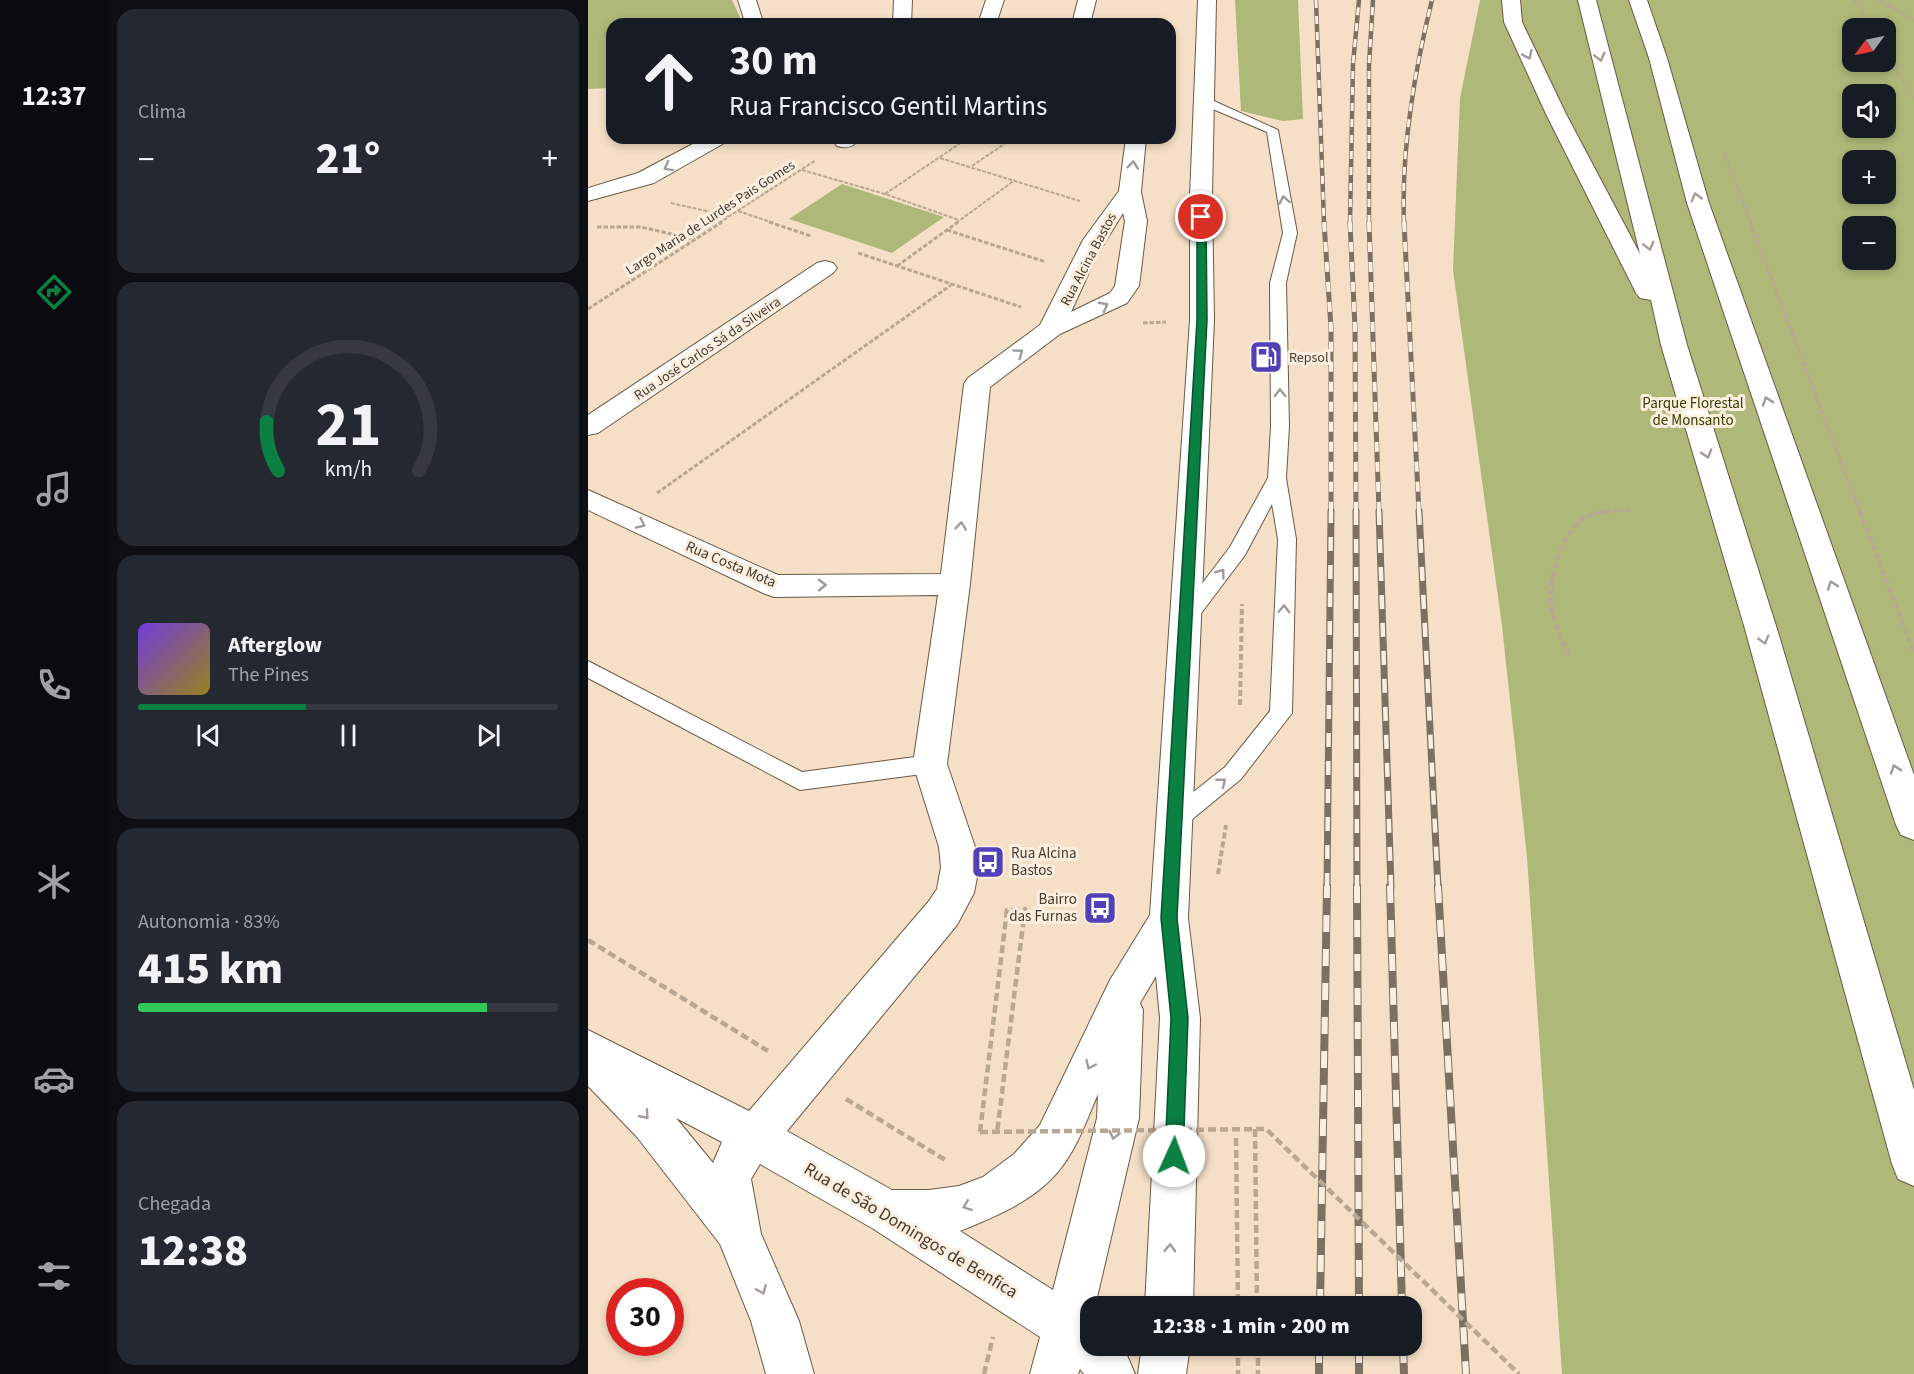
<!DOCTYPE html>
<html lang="pt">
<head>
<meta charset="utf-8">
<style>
  body { margin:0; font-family:"Source Sans 3",sans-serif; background:#242831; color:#f1f3f6; height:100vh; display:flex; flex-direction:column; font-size:22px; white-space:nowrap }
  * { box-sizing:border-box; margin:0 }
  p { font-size:20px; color:#9ea1a6 }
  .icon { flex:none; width:33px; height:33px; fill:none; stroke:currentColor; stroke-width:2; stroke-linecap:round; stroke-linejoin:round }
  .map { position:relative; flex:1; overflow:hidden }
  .sheet { display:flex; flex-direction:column; gap:9px; padding:9px; background:#0d0f14; width:480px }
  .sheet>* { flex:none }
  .hud { position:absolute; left:18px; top:18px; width:570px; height:126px; border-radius:18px; box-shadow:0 3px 9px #0003; background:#171b24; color:#f1f3f6; overflow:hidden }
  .needle { width:39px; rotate:237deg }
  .fabs { position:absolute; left:1254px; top:18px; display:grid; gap:12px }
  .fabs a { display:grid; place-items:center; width:54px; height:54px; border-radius:12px; background:#171b24; box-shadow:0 3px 9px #0003; font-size:30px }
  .speed { position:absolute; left:18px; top:1278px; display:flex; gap:12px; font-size:30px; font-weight:700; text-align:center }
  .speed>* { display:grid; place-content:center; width:78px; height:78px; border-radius:50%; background:#171b24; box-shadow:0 3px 9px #0003; line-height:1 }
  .speed .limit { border:9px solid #d22; background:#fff; color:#111 }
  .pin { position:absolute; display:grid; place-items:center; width:51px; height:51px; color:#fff; margin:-26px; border:3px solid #fff; border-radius:50%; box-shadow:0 2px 6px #0007 }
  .me { position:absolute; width:66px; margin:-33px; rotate:2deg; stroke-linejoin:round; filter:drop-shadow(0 0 4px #0008) }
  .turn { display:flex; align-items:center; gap:21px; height:126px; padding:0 24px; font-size:27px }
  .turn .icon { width:78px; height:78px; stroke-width:2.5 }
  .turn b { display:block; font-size:42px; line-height:51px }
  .big { font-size:45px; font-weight:800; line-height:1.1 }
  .sheet .tile { flex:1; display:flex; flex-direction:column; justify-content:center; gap:9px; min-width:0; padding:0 21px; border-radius:18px; background:#242831 }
  .sheet .dial { align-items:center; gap:0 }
  .dial svg { height:156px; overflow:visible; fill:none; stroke:#363941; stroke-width:7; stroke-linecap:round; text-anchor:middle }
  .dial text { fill:#f1f3f6; stroke:none }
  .song { display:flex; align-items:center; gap:18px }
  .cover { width:72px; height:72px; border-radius:9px; background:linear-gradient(135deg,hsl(260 70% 55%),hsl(50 70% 35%)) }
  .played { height:6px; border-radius:3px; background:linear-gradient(90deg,#0b8043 40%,#363941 40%) }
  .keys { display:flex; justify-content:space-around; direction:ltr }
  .heat { display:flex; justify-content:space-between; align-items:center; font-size:33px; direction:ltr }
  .charge { height:9px; border-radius:4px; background:linear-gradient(90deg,#34c759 83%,#363941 0) }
  .trip { position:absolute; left:492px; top:1296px; width:342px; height:60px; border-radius:18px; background:#171b24; box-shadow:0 3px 9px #0003; font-weight:800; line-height:60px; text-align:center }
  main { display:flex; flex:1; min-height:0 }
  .tab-bar { display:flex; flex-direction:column; width:108px; justify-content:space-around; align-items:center; background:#090b0e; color:#9ea1a6 }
  .tab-bar .icon { width:42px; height:42px }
  .tab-bar .current { color:#0b8043 }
  .tab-bar b { font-size:27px; color:#f1f3f6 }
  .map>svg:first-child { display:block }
</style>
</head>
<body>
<main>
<nav class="tab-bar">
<b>12:37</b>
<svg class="icon current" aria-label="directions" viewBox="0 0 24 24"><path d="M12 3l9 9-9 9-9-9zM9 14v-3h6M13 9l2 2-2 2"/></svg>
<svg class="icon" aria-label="music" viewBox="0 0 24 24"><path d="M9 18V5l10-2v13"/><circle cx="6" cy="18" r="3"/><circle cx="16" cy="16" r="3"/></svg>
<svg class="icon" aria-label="phone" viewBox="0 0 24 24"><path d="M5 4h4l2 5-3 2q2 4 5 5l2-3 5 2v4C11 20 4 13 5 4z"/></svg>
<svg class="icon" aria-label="climate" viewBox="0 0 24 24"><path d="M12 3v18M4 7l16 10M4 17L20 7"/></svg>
<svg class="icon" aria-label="car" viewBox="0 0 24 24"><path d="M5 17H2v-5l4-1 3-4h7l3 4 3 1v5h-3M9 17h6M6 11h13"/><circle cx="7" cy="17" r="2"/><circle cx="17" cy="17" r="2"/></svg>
<svg class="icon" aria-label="filters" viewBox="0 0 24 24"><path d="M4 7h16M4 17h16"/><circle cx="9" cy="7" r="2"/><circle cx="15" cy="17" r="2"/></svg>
</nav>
<section class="sheet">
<div class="tile"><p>Clima</p>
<div class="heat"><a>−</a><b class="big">21°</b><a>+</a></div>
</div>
<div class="tile dial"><svg viewBox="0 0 100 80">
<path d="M14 69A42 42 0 1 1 86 69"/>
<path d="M14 69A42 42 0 0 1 8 44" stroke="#0b8043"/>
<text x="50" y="56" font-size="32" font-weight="700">21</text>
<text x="50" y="72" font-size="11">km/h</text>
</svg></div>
<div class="tile">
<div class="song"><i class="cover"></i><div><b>Afterglow</b><p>The Pines</p></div></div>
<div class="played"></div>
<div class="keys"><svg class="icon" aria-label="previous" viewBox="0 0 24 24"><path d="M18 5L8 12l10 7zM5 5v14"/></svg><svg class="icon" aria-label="pause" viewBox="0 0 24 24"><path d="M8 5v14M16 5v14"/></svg><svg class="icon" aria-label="next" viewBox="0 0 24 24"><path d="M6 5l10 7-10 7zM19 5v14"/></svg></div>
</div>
<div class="tile"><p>Autonomia · 83%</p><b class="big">415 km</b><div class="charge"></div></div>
<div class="tile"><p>Chegada</p><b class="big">12:38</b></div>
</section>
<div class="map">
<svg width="1326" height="1374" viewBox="0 0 1326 1374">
  <rect width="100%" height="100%" fill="#f5e0c7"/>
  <g fill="#aeb878" fill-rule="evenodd">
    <path d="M 0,0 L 144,0 L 152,17 L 143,24 L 24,24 L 24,88 L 0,89 Z"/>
    <path d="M 647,0 L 710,0 L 715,119 L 695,121 L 653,111 Z"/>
    <path d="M 892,0 L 1326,0 L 1326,1374 L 974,1374 L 939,857 L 914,626 L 865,270 L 872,98 ZM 1264,28 L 1298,28 L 1298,62 L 1264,62 ZM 1264,94 L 1298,94 L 1298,128 L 1264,128 ZM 1264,160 L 1298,160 L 1298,194 L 1264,194 ZM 1264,226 L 1298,226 L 1298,260 L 1264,260 Z"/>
    <path d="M 254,184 L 356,217 L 304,253 L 201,219 Z"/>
  </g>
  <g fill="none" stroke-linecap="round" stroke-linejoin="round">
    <g stroke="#6b5943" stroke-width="2">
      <g id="lane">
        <path d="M 617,97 L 690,130 L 709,233 L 698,283 L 701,426 L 698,478 L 708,539 L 704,713 L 653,779 L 596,826 L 588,828 L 580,826 L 577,819 L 580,812 L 637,767 L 682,711 L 690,539 L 684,504 L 657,555 L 605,624 L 598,626 L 591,624 L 588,619 L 591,614 L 642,547 L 680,478 L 683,426 L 682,283 L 695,233 L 679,132 L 613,104 L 611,101 Z"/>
        <path d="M 0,661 L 214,772 L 342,755 L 350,758 L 353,764 L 350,770 L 342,773 L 212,790 L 0,678 Z"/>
      </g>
    </g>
    <g stroke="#6b5943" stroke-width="2">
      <g id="street">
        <path d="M 150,0 L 168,0 L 174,19 L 170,24 L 152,24 L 156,19 Z"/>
        <path d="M 306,0 L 324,0 L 323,24 L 305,24 Z"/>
        <path d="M 398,0 L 416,0 L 408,24 L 390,24 Z"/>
        <path d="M 490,0 L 508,0 L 502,24 L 484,24 Z"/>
        <path d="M 610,0 L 628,0 L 624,196 L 626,320 L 600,918 L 612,1018 L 605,1306 L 557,1306 L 572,1018 L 568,976 L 552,1003 L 555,1010 L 551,1118 L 507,1306 L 502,1306 L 502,1346 L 535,1346 L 547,1374 L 496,1374 L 492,1369 L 490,1374 L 442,1374 L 452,1337 L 284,1228 L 172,1164 L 163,1179 L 173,1234 L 211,1321 L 226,1374 L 178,1374 L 163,1321 L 132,1244 L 49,1137 L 0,1086 L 0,1030 L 161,1111 L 341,901 L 349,889 L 353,867 L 351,847 L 325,764 L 350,595 L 186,597 L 175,593 L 0,510 L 0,490 L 190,575 L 353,574 L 376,384 L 380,378 L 452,325 L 495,240 L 531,191 L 538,138 L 558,138 L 553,192 L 559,221 L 551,286 L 539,303 L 472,334 L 402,387 L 382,584 L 359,764 L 387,847 L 391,867 L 386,893 L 369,925 L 199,1131 L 304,1190 L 341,1190 L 371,1186 L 395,1177 L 426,1154 L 452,1125 L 522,980 L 562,915 L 602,320 L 602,196 ZM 535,213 L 537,221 L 527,286 L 522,293 L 483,312 L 508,257 ZM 510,1094 L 509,1118 L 465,1290 L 372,1231 C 414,1214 459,1196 483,1153 C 494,1135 501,1114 510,1094 ZM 88,1118 L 134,1142 L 125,1163 Z"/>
        <path d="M 116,138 L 141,138 L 138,142 L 66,183 L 0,201 L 0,188 L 50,173 Z"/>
        <path d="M 249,138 L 272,138 C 266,147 259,149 249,146 L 246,142 Z"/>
        <path d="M 237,261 L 245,263 L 249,268 L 245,273 L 10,433 L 0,435 L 0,415 L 229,263 Z"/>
        <path d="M 554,1346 L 602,1346 L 598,1374 L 550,1374 Z"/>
      </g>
    </g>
    <g stroke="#6b5943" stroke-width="2">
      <g id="highway">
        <path d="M 914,0 L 932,0 L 934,22 L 978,114 L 1052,254 L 990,0 L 1008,0 L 1099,345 L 1189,629 L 1326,1090 L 1326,1186 L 1310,1179 L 1304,1164 L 1157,629 L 1073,345 L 1063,300 L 1052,298 L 1048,293 L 958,114 L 916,22 Z"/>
        <path d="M 1041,0 L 1059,0 L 1079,58 L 1121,203 L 1326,775 L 1326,840 L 1313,835 L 1308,825 L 1099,203 L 1061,58 Z"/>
      </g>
    </g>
    <g stroke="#b8a793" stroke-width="2" stroke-dasharray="4 1.5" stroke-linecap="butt">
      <path d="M 1266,0 L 1284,28"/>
      <path d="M 1290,0 L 1326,20"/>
      <path d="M 1298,52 L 1326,100"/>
      <path d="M 1136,153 L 1163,223"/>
      <path d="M 352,158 L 492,201"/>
      <path d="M 384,166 L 425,138"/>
      <path d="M 214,170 L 297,194 L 371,220"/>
      <path d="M 297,194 L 380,138"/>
      <path d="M 83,203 L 140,216"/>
      <path d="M 150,211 L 186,223"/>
      <path d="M 131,223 L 228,160"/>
      <path d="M 368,223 L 427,180"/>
    </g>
    <g stroke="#b8a793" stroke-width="3" stroke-dasharray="4.5 2" stroke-linecap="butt">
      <path d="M 181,222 L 223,236"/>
      <path d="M 1162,222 L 1272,512"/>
      <path d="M 9,227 L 53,227 L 105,239"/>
      <path d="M 359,230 L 458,262"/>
      <path d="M 270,253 L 433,307"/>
      <path d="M 309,266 L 370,222"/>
      <path d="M 0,309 L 134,222"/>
      <path d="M 555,323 L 578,322"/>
      <path d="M 69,493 L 363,285"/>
      <path d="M 1012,512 L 1041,510"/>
    </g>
    <g stroke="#b8a793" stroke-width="4" stroke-dasharray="6 3" stroke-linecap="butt">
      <path d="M 1272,511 L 1326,654"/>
      <path d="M 980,655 C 974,639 966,623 963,606 C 960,579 973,535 995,519 C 1002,514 1012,512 1021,511"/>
      <path d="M 652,705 L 654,604"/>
      <path d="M 630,874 L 638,825"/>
    </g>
    <g stroke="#b8a793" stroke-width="4.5" stroke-dasharray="8 4" stroke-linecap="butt">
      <path d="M 0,940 L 180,1051"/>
      <path d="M 258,1099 L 359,1161"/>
      <path d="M 667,1129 L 669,1306"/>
      <path d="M 392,1132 L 419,910 L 437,909 L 409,1133"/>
      <path d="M 648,1138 L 650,1306"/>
      <path d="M 650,1346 L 650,1374"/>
      <path d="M 670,1346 L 670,1374"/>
      <path d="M 396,1374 L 405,1337"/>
    </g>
    <use href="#lane" fill="#fff" fill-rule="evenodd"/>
    <use href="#street" fill="#fff" fill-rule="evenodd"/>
    <use href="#highway" fill="#fff" fill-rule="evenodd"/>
    <g stroke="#7d7061" stroke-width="4.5">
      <g id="rail-far3">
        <path d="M 728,0 L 736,223"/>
        <path d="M 762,223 L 765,64 L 771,0"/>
        <path d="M 781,223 L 781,65 L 785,0"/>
        <path d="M 816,223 C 813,148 826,73 844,0"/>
      </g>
    </g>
    <g stroke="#7d7061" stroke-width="5">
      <g id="rail-far2">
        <path d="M 736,222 L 743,328 L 743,512"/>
        <path d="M 762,222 L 767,328 L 768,512"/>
        <path d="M 781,222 L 791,512"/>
        <path d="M 816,222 L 831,512"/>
      </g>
    </g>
    <g stroke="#7d7061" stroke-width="7">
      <g id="rail-far1">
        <path d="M 768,511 L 769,887"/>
        <path d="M 791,511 L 803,887"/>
        <path d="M 831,511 L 850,887"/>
        <path d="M 739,887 L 743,511"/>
      </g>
    </g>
    <g stroke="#7d7061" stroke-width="8">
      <g id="rail">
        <path d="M 769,886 L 771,1306"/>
        <path d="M 802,886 L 814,1306"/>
        <path d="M 850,886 L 878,1374"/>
        <path d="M 732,1306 L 739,886"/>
        <path d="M 731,1346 L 731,1374"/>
        <path d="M 771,1346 L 771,1374"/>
        <path d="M 815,1346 L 816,1374"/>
      </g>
    </g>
    <use href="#rail-far3" stroke="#fcefe0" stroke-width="3" stroke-dasharray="8" stroke-linecap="butt"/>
    <use href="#rail-far2" stroke="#fcefe0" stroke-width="4" stroke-dasharray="10" stroke-linecap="butt"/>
    <use href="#rail-far1" stroke="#fcefe0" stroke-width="4.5" stroke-dasharray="14" stroke-linecap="butt"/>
    <use href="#rail" stroke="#fcefe0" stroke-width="6" stroke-dasharray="17" stroke-linecap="butt"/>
    <path stroke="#b8a793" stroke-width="4.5" stroke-dasharray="8 4" stroke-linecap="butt" d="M 392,1132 L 678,1129 L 931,1374"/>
  </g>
  <defs><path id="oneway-chevron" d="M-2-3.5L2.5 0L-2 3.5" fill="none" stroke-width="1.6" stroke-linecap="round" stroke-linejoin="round" transform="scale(1.5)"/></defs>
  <g stroke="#a19c98">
    <use href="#oneway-chevron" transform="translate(940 55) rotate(65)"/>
    <use href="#oneway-chevron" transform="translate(1012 57) rotate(76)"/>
    <use href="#oneway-chevron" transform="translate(545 165) rotate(-84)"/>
    <use href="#oneway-chevron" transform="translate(80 167) rotate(151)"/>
    <use href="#oneway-chevron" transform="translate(1108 197) rotate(-106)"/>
    <use href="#oneway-chevron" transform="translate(696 200) rotate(-100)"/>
    <use href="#oneway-chevron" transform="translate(1061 246) rotate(76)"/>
    <use href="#oneway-chevron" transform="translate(516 306) rotate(-28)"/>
    <use href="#oneway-chevron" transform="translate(431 353) rotate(-36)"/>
    <use href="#oneway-chevron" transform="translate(692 393) rotate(-91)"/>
    <use href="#oneway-chevron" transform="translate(1179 401) rotate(-109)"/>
    <use href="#oneway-chevron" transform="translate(1119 454) rotate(73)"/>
    <use href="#oneway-chevron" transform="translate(53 524) rotate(25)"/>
    <use href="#oneway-chevron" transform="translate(373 526) rotate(-84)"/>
    <use href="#oneway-chevron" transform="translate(633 573) rotate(-53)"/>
    <use href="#oneway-chevron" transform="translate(234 585)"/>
    <use href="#oneway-chevron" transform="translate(1244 585) rotate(-109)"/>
    <use href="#oneway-chevron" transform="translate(696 609) rotate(-88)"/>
    <use href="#oneway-chevron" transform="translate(1176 640) rotate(74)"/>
    <use href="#oneway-chevron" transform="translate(1307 769) rotate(-109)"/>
    <use href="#oneway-chevron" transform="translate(634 782) rotate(-39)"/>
    <use href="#oneway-chevron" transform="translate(502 1065) rotate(115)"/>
    <use href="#oneway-chevron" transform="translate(57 1115) rotate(48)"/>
    <use href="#oneway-chevron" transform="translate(526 1135) rotate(103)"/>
    <use href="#oneway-chevron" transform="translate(379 1206) rotate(159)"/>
    <use href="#oneway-chevron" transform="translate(582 1248) rotate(-88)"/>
    <use href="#oneway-chevron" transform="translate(174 1290) rotate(67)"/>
  </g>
  <path fill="#0b8043" stroke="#07532c" stroke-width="1.5" d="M 613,214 L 618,217 L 619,320 L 589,918 L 600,1018 L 595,1156 L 592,1162 L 586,1165 L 580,1162 L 577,1156 L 583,1018 L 573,918 L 609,320 L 609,217 Z"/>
  <defs>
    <g id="fuel-square" transform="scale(1.725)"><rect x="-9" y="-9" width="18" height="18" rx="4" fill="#5141b8" stroke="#fcefe0"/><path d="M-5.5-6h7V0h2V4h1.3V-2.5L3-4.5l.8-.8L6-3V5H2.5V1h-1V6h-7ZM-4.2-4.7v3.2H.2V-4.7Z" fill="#fff"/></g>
    <g id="bus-square" transform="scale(1.725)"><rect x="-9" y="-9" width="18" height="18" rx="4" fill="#5141b8" stroke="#fcefe0"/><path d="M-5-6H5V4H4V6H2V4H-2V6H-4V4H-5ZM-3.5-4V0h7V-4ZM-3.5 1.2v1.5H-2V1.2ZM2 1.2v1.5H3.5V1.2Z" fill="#fff"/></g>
  </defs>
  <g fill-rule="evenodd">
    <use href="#fuel-square" x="678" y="357"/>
    <use href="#bus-square" x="400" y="862"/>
    <use href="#bus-square" x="512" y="908"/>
  </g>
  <g text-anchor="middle" stroke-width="6" stroke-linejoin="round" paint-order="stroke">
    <g font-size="14" fill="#433a30" stroke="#fcefe0">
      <text transform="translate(122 217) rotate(-33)" y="5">Largo Maria de Lurdes Pais Gomes</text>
      <text transform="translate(500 259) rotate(-62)" y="5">Rua Alcina Bastos</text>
      <text transform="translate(119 348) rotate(-34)" y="5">Rua José Carlos Sá da Silveira</text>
    </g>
    <g font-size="14" fill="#433a30" stroke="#fcefe0" text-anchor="start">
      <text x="701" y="362">Repsol</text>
    </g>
    <g font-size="15" fill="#383d00" stroke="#fcefe0">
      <text x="1105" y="408">Parque Florestal<tspan x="1105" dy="17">de Monsanto</tspan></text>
    </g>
    <g font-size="15" fill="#433a30" stroke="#fcefe0">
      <text transform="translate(143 564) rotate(23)" y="5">Rua Costa Mota</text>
    </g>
    <g font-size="15" fill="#433a30" stroke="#fcefe0" text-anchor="start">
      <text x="423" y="858">Rua Alcina<tspan x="423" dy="17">Bastos</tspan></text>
      <text x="489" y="904" text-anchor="end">Bairro<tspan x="489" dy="17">das Furnas</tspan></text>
    </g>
    <g font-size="18" fill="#433a30" stroke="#fcefe0">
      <text transform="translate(323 1230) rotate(31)" y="6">Rua de São Domingos de Benfica</text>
    </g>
  </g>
</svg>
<div class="fabs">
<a><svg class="needle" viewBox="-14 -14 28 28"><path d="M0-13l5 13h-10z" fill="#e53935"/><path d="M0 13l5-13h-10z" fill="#9ea1a6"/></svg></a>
<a><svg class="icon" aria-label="sound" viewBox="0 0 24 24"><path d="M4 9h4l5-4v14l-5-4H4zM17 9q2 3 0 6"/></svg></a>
<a>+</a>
<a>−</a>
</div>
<div class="speed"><div class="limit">30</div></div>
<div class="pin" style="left:613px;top:217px;background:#d93025"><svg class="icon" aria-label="arrive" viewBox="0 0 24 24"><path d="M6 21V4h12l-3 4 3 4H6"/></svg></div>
<svg class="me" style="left:586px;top:1156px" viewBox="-20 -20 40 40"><circle r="19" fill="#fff"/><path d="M0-13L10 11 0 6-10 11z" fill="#0b8043"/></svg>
<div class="trip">12:38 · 1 min · 200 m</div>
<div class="hud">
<div class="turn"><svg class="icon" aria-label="ahead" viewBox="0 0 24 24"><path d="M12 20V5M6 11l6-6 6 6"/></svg><div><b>30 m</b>Rua Francisco Gentil Martins</div></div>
</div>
</div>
</main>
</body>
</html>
